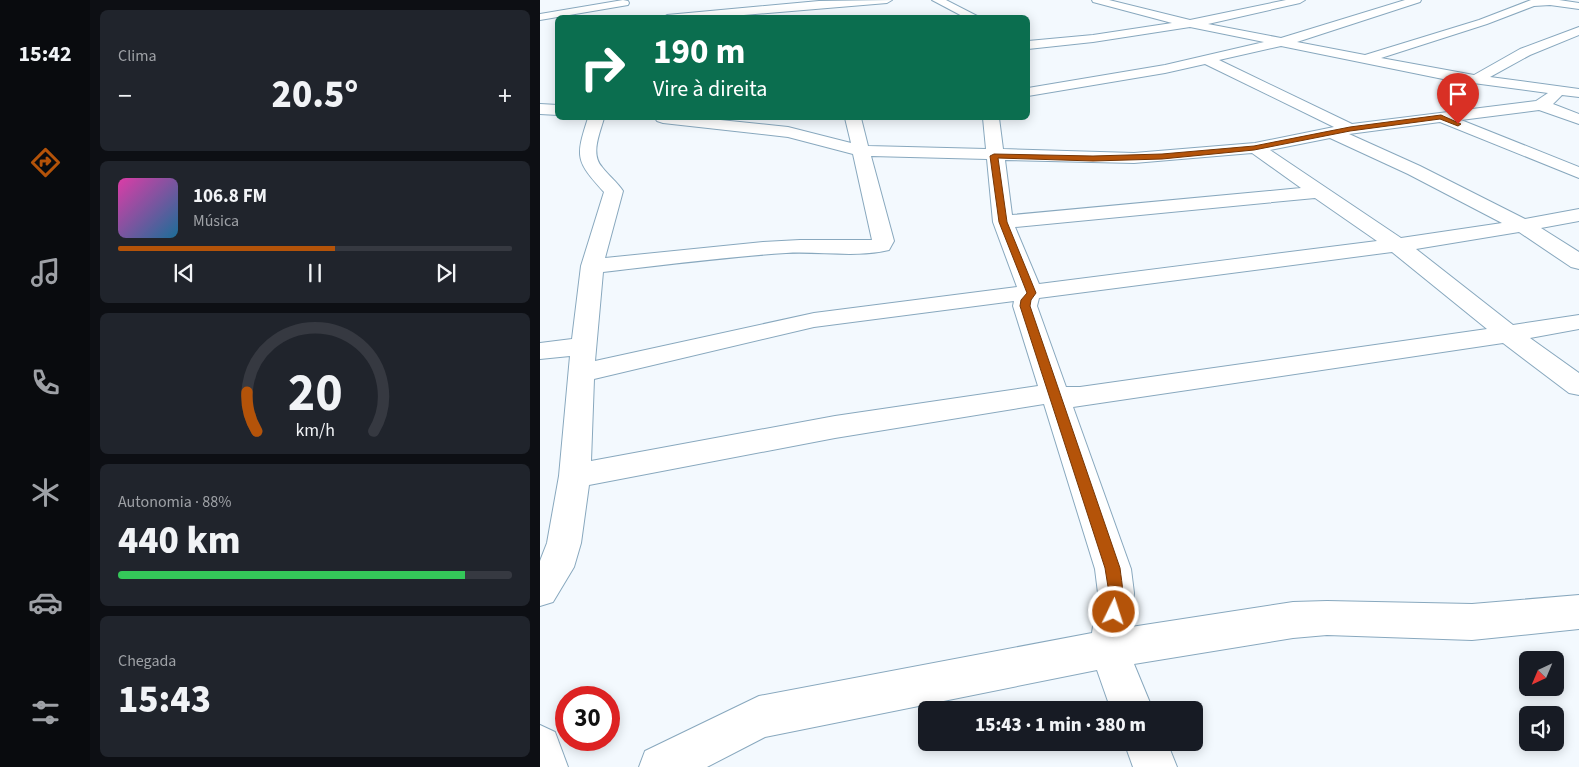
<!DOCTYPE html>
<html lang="pt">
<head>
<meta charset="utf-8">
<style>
  body { margin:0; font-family:"Source Sans 3",sans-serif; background:#20242c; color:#f1f3f6; height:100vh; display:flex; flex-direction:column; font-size:19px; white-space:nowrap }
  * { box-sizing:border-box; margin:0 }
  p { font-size:16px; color:#9ea1a6 }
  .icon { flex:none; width:28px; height:28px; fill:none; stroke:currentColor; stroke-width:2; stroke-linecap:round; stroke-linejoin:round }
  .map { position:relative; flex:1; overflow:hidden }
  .side { display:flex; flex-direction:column; gap:10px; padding:10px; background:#0d0f14; width:450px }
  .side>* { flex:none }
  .banner { position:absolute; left:15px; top:15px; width:475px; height:105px; border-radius:8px; box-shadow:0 2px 12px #0003; background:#0b6e4f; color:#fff; overflow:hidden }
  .needle { width:32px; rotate:224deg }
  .fabs { position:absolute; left:979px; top:651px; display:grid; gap:10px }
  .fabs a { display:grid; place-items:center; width:45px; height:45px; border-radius:8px; background:#171b24; box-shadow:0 2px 12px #0003; font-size:25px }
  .speed { position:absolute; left:15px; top:686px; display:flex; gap:10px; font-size:25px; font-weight:700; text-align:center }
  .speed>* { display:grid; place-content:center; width:65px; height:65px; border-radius:50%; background:#171b24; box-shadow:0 2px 12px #0003; line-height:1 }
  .speed .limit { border:8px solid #d22; background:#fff; color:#111 }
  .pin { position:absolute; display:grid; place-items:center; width:42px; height:42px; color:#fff; margin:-51px -21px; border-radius:50% 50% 50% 0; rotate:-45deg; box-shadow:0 0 5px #0007 }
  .pin .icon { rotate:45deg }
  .me { position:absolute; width:55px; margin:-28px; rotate:4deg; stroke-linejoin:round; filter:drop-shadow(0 0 4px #0008) }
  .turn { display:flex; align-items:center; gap:18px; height:105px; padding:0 15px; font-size:22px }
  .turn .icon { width:65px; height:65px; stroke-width:2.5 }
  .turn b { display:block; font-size:35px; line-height:42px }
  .big { font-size:38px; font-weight:800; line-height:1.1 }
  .side .tile { flex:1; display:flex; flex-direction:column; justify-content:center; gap:8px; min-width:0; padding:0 18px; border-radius:8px; background:#20242c }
  .side .dial { align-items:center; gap:0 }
  .dial svg { height:130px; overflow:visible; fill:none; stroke:#363941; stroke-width:7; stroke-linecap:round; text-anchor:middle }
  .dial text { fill:#f1f3f6; stroke:none }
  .song { display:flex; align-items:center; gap:15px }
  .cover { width:60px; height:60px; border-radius:8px; background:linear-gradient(135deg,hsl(320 70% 55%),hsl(200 70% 35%)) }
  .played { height:5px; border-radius:2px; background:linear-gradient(90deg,#b45309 55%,#363941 55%) }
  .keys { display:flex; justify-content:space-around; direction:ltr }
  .heat { display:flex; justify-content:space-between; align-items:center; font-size:28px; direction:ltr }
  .charge { height:8px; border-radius:4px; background:linear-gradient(90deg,#34c759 88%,#363941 0) }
  .trip { position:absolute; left:378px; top:701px; width:285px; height:50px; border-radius:8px; background:#171b24; box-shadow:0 2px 12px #0003; font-weight:800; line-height:50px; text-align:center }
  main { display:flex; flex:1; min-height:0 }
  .menu { display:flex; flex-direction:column; width:90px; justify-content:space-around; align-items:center; background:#090b0e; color:#9ea1a6 }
  .menu .icon { width:35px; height:35px }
  .menu .on { color:#b45309 }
  .menu b { font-size:22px; color:#f1f3f6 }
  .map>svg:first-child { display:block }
</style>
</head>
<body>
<main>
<nav class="menu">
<b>15:42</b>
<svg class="icon on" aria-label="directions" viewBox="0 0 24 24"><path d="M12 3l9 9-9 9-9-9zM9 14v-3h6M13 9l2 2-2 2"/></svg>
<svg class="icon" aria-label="music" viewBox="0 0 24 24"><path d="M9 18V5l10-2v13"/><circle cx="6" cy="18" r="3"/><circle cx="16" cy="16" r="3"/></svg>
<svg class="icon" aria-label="phone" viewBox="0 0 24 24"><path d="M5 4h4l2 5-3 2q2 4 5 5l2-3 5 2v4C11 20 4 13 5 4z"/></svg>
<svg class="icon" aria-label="climate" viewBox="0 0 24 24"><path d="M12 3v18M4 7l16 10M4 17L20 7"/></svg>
<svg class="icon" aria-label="car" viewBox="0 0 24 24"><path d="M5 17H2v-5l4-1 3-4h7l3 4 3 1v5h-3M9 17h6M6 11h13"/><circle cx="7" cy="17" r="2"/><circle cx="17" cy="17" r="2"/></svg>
<svg class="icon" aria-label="filters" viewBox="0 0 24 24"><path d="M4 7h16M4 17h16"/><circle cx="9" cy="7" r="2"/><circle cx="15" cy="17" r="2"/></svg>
</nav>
<section class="side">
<div class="tile"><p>Clima</p>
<div class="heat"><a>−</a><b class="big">20.5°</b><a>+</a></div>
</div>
<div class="tile">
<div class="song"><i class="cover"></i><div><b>106.8 FM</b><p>Música</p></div></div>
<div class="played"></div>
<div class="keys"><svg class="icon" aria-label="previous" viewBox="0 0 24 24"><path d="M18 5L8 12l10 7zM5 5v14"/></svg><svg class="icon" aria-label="pause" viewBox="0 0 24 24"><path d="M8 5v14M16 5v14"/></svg><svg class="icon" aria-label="next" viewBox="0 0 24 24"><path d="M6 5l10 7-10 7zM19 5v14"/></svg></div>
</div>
<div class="tile dial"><svg viewBox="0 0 100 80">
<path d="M14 69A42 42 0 1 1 86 69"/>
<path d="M14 69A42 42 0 0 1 8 45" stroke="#b45309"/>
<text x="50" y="56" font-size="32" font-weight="700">20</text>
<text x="50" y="72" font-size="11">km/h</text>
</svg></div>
<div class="tile"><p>Autonomia · 88%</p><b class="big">440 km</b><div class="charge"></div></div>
<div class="tile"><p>Chegada</p><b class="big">15:43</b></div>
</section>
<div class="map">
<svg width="1039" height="767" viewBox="0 0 1039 767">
  <rect width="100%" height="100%" fill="#f3f9fe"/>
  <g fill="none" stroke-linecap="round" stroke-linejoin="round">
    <g stroke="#88a8be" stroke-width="2">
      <g id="minor">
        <path d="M 83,0 L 88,1 L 89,3 L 88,5 L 0,20 L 0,14 Z"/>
        <path d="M 352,0 L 347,3 L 169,18 L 122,18 L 127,15 L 279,1 Z"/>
        <path d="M 392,0 L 406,0 L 441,18 L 426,18 Z"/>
        <path d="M 552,0 L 569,0 L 650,20 L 746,0 L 765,0 L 760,3 L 668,24 L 741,38 L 865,0 L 881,0 L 880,2 L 757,42 L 825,55 L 939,20 L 991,0 L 1019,0 L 1039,3 L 1039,9 L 1010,5 L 994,6 L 947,24 L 841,58 L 934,75 L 980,49 L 1039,27 L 1039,35 L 990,55 L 950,77 L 1039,89 L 1039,97 L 1022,95 L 1013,104 L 1039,114 L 1039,124 L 999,110 L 921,120 L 1039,167 L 1039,178 L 900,122 L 809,134 L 880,166 L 985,219 L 1039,209 L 1039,221 L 1001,228 L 1039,252 L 1039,269 L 1031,267 L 979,232 L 876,249 L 973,325 L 1039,315 L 1039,329 L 990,338 L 1039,373 L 1039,395 L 1029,393 L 963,343 L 533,407 L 591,569 L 594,593 L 591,627 L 753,602 L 787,601 L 932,604 L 1039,595 L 1039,629 L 932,640 L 787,635 L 753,638 L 594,664 L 613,710 L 571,710 L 557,670 L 225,737 L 167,767 L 99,767 L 105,751 L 219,696 L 552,633 L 558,593 L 555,569 L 504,404 L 295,438 L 49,485 L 41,543 L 34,567 L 13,602 L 0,606 L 0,561 L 7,543 L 19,476 L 30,356 L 0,359 L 0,343 L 32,339 L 41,266 L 64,192 C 36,161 35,158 48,118 L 64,118 C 60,133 50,154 62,167 C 69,176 77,182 83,191 L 65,258 L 223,242 L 260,240 L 332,240 L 313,154 L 248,137 L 123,123 L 117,121 L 115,118 L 161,118 L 248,127 L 311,143 L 305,118 L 321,118 L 328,146 L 446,149 L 443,118 L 459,118 L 463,149 L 594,153 L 715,143 L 794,127 L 665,64 L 625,73 L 488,96 L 488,88 L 625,65 L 724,42 L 650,27 L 553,42 L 488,49 L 488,41 L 553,35 L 632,23 L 553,2 ZM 741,46 L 903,79 L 1008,93 L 996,101 L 812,124 L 679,60 ZM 790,138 L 868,174 L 962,223 L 861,238 L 730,150 ZM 712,153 L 761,188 L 472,215 L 465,160 L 594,163 ZM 331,156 L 447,159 L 453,222 L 477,287 L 274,313 L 55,361 L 63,272 C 124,265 185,257 246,253 C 280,251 315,258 349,250 L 354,241 ZM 775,198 L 837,241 L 499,284 L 475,227 ZM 852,252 L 947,329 L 540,387 L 526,387 L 497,306 L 499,298 ZM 474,301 L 473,306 L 498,386 L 295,416 L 51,461 L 54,379 L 274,327 Z"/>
        <path d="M 0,104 L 18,105 L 18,115 L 0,114 Z"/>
        <path d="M 0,725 L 15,732 L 28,767 L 0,767 Z"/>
        <path d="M 584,742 L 627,742 L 637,767 L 593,767 Z"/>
      </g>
    </g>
    <use href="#minor" fill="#fff" fill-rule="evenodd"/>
  </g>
  <path fill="#b45309" stroke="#753606" d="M 901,115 L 921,124 L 918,126 L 900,119 L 810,131 L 714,150 L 622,159 L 553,161 L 458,158 L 467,222 L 496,293 L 491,300 L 490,306 L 580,568 C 582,585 586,601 579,617 L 574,619 L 568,617 L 566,612 L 569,593 L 565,568 L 480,306 L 481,300 L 487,293 L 459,222 L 450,156 L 454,154 L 553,156 L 622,154 L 714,146 L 810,127 Z"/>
</svg>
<div class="fabs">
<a><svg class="needle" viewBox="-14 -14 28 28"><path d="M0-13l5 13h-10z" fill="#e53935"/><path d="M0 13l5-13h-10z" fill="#9ea1a6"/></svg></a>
<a><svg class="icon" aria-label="sound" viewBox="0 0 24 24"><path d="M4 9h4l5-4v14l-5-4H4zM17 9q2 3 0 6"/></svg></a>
</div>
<div class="speed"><div class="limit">30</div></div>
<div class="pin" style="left:918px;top:124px;background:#d93025"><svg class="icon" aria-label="arrive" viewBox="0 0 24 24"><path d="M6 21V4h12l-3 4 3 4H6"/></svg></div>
<svg class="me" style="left:574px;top:612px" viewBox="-20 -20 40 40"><circle r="17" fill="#b45309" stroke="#fff" stroke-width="3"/><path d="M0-11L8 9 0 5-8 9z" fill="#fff"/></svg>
<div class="trip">15:43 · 1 min · 380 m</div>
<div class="banner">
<div class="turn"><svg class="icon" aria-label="right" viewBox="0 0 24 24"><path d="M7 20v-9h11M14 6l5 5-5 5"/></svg><div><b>190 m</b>Vire à direita</div></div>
</div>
</div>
</main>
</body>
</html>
